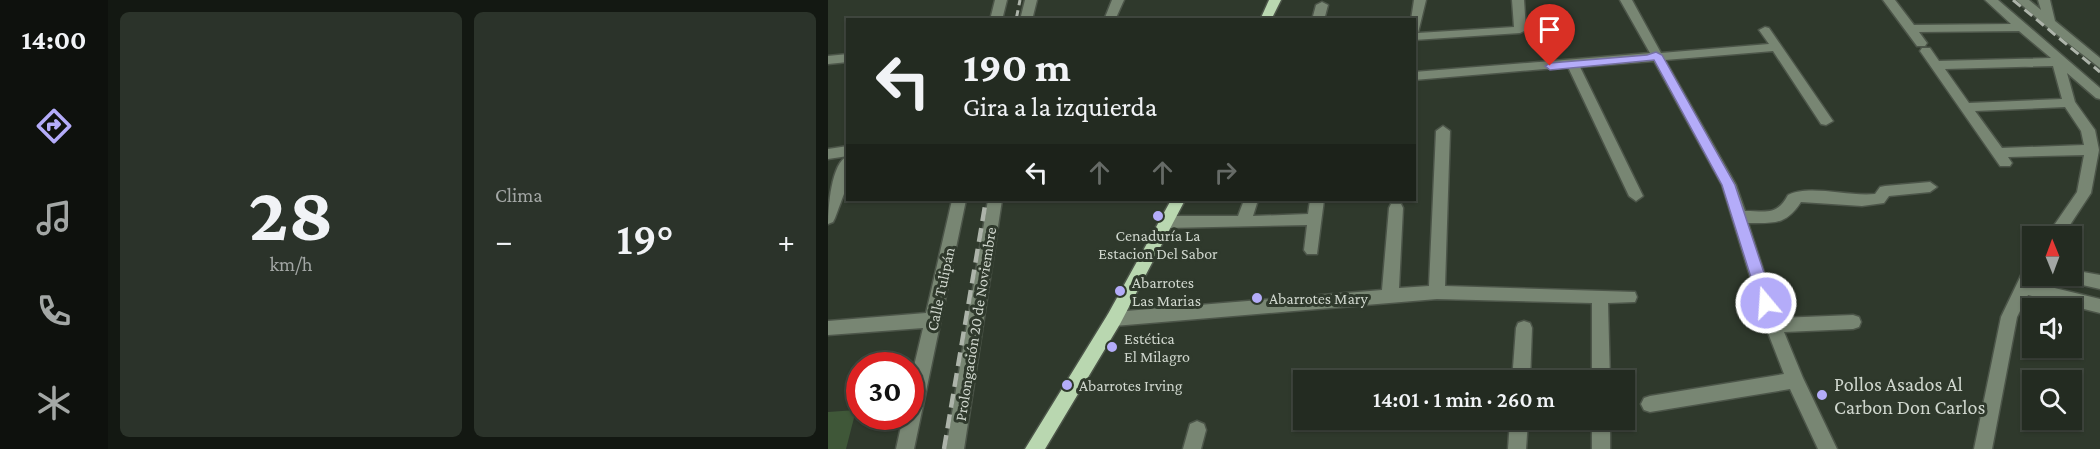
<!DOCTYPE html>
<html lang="es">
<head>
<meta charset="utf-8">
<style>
  body { margin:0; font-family:"Crimson Pro",serif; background:#2b332a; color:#f1f3f6; height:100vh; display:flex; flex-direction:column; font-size:22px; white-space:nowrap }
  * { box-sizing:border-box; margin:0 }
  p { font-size:20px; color:#a3a7a5 }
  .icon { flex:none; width:33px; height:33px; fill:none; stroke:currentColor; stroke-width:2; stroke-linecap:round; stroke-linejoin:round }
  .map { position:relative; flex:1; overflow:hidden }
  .drawer { display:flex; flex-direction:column; gap:12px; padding:12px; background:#131812; width:720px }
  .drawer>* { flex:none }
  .guide { position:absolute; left:18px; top:18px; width:570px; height:183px; border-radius:0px; box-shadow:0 2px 4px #0004,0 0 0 2px #40473f; background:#232b21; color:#f1f3f6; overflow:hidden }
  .needle { width:39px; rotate:359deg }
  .fabs { position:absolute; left:1194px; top:226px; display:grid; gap:12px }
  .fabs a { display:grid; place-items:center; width:60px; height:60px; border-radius:0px; background:#232b21; box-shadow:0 2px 4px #0004,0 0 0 2px #40473f; font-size:30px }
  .speed { position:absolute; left:18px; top:352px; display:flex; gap:12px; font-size:30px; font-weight:700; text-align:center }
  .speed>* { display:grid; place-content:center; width:78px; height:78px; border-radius:50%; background:#232b21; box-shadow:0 2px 4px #0004,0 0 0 2px #40473f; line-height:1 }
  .speed .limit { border:9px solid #d22; background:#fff; color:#111 }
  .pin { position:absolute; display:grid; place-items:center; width:51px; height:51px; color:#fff; margin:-62px -26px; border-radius:50% 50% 50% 0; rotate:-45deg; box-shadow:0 0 6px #0007 }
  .pin .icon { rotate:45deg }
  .me { position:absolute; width:66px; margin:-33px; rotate:342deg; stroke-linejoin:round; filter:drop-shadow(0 0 4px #0008) }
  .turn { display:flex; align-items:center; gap:21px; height:126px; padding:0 18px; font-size:27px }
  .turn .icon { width:78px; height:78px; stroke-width:2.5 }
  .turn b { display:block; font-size:42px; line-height:51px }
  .lanes { display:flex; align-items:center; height:57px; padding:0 18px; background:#0003; justify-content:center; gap:30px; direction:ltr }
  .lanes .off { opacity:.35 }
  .big { font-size:45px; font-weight:600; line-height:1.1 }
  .drawer .widget { flex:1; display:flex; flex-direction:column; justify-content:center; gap:9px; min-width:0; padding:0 21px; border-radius:9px; background:#2b332a }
  .drawer .dial { align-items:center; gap:0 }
  .dial b { font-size:78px; line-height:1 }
  .heat { display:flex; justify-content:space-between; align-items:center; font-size:33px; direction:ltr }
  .drawer .tiles { flex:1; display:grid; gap:12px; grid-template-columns:repeat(2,1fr) }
  .trip { position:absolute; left:465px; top:370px; width:342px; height:60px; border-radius:0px; background:#232b21; box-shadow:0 2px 4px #0004,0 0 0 2px #40473f; font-weight:600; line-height:60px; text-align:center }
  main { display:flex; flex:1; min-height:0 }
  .tab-bar { display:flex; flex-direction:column; width:108px; justify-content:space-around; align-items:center; background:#0e110d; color:#a3a7a5 }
  .tab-bar .icon { width:42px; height:42px }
  .tab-bar .on { color:#b4acf9 }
  .tab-bar b { font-size:27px; color:#f1f3f6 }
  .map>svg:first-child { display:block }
</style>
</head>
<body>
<main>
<nav class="tab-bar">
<b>14:00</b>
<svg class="icon on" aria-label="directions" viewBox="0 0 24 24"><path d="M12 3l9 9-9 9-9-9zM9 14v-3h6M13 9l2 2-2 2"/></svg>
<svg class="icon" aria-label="music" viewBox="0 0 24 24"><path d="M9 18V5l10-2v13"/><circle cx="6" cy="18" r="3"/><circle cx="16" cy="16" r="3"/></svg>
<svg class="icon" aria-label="phone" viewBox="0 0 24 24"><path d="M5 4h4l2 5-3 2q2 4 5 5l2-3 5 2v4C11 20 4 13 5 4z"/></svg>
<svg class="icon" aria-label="climate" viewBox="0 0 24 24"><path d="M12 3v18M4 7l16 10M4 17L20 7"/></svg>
</nav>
<section class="drawer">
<div class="tiles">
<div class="widget dial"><b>28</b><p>km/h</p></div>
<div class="widget"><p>Clima</p>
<div class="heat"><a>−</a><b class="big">19°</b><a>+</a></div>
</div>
</div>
</section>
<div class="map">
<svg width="1272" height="449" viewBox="0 0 1272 449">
  <rect width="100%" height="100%" fill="#2f392c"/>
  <path fill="#3f5738" d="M 28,410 L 18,449 L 0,449 L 0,412 Z"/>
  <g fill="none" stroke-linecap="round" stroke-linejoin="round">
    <g stroke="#4c5549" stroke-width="3">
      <g id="minor">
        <path d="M 167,0 L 179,0 L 174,20 L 162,20 Z"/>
        <path d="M 197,0 L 209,0 L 204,20 L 192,20 Z"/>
        <path d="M 284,0 L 296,0 L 287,20 L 276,20 Z"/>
        <path d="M 586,0 L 598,0 L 590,33 L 686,27 L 684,0 L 696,0 L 698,30 L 692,33 L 586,40 L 586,20 L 583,20 Z"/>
        <path d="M 792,0 L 804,0 L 833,53 L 941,44 L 931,30 L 937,27 L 941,28 L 1005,121 L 998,125 L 993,124 L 945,51 L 837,60 L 908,185 L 917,211 C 938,211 949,216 960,195 C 982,184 1021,197 1047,194 L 1052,187 L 1057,186 L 1102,182 L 1109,187 L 1102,192 L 1061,196 L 1056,203 L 1034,206 L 973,202 C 958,225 947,223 920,223 L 951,318 L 1025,315 L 1031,317 L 1033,322 L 1031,327 L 1025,329 L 956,332 L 975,378 L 1009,449 L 990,449 L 962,389 L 822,412 L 816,410 L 813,404 L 816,398 L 822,396 L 956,374 L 937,325 L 894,185 L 826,61 L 752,67 L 815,196 L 808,201 L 801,196 L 740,67 L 586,80 L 586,72 L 822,53 Z"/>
        <path d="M 1055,0 L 1067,0 L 1086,25 L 1183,24 L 1157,0 L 1170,0 L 1272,88 L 1272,99 L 1268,98 L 1239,73 L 1247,102 L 1267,130 L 1271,150 L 1263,193 L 1234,237 L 1218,237 L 1249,192 L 1256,155 L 1180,157 L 1184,163 L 1182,166 L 1172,166 L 1092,51 L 1094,48 L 1102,48 L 1111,61 L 1223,58 L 1191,31 L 1091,32 L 1099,43 L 1097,46 L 1089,46 ZM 1225,66 L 1234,99 L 1141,103 L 1117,69 ZM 1237,107 L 1253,131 L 1256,145 L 1174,148 L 1147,111 Z"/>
        <path d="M 1188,0 L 1201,0 L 1213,10 L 1210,0 L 1222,0 L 1227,21 L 1272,58 L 1272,68 L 1218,26 Z"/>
        <path d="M 494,2 L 500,5 L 496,20 L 484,20 L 488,5 Z"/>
        <path d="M 20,54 L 20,62 L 0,64 L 0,56 Z"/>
        <path d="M 615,126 L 622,131 L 617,286 L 807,292 L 809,297 L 807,302 L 780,303 L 782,381 L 764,381 L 764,303 L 609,299 L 286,326 L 280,324 L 278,319 L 280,314 L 286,312 L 554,290 L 561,208 L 563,204 L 573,204 L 575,208 L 571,288 L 601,286 L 608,131 Z"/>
        <path d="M 20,146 L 20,156 L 0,159 L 0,149 Z"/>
        <path d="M 20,156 L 20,183 L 7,218 L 5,222 L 0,224 C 0,209 3,162 20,156 Z"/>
        <path d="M 124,200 L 138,200 L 86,449 L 68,449 L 75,417 L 82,417 L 82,383 L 95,328 L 0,335 L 0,321 L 98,313 Z"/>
        <path d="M 160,200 L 174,200 L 136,449 L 118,449 Z"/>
        <path d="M 416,200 L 430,200 L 425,216 L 480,214 L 482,200 L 496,200 L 489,254 L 479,254 L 476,250 L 479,225 L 339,228 L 334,226 L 332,222 L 334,218 L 339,216 L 410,216 Z"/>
        <path d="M 1204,264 L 1204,276 L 1209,276 L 1206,283 L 1272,299 L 1272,313 L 1200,295 L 1189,317 L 1164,449 L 1146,449 L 1173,317 L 1198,265 Z"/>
        <path d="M 1244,270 L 1272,275 L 1272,289 L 1237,281 L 1235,276 L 1244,276 Z"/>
        <path d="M 696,321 L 702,323 L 704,328 L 702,381 L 684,381 L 688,328 L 690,323 Z"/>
        <path d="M 682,420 L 700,420 L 698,449 L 680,449 Z"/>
        <rect x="764" y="420" width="18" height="29"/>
        <path d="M 369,421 L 376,424 L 378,430 L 373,449 L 355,449 L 362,424 Z"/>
      </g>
    </g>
    <g stroke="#4c5549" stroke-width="3">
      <g id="major">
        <path d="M 441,0 L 453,0 L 443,20 L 432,20 Z"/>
        <path d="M 343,200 L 357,200 L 292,324 L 217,449 L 197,449 L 280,314 Z"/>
      </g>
    </g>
    <use href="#minor" fill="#788673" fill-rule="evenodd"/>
    <use href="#major" fill="#b9d7b0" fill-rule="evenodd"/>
    <g stroke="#adb4aa" stroke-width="3" stroke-dasharray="10 5" stroke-linecap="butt">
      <path d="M 1185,0 L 1272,72"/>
      <path d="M 188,20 L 192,0"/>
    </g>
    <path stroke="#adb4aa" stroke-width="4.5" stroke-dasharray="14 7" stroke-linecap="butt" d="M 116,449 L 158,200"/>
  </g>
  <path fill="#b4acf9" stroke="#7570a2" stroke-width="1.5" d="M 828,52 L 834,55 L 907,185 L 946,303 L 944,308 L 938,309 L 933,308 L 931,303 L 894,185 L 826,60 L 722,70 L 717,66 L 722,63 L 819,55 Z"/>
  <g fill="#b4acf9" stroke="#2f392c" stroke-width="2">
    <circle cx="330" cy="216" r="6"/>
    <circle cx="292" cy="291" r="6"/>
    <circle cx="429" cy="298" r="6"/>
    <circle cx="284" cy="347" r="6"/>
    <circle cx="239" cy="385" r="6"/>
    <circle cx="994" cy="395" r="6"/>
  </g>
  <g text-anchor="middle" stroke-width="6" stroke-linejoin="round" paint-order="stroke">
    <g font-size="16" fill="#cfd6cd" stroke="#2f392c" text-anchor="start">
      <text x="330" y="241" text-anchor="middle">Cenaduría La<tspan x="330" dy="18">Estacion Del Sabor</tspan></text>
      <text x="304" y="288">Abarrotes<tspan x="304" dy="18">Las Marias</tspan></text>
      <text x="441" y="304">Abarrotes Mary</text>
      <text x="296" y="344">Estética<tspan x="296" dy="18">El Milagro</tspan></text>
      <text x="251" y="391">Abarrotes Irving</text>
    </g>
    <g font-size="16" fill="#cfd6cd" stroke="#2f392c">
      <text transform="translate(112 289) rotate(-78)" y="6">Calle Tulipán</text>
      <text transform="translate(147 324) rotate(-81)" y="6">Prolongación 20 de Noviembre</text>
    </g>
    <g font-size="20" fill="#cfd6cd" stroke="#2f392c" text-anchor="start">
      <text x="1006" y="391">Pollos Asados Al<tspan x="1006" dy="23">Carbon Don Carlos</tspan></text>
    </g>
  </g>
</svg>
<div class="fabs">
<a><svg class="needle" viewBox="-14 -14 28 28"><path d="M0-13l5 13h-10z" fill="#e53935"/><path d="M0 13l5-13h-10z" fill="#a3a7a5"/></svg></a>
<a><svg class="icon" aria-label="sound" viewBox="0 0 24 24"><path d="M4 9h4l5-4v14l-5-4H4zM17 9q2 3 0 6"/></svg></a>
<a><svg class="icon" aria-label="search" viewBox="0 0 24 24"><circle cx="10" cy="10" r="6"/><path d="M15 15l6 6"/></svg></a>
</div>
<div class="speed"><div class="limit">30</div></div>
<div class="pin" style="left:722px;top:66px;background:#d93025"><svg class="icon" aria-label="arrive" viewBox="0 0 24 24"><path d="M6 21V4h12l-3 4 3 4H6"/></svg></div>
<svg class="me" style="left:938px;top:303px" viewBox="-20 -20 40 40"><circle r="17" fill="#b4acf9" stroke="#fff" stroke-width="3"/><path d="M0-11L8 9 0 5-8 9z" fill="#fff"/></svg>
<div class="trip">14:01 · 1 min · 260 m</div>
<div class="guide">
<div class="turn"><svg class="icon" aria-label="left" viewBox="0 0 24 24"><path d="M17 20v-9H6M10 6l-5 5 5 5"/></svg><div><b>190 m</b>Gira a la izquierda</div></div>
<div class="lanes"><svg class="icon" aria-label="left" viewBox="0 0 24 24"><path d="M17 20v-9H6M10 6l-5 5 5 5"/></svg><svg class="icon off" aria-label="ahead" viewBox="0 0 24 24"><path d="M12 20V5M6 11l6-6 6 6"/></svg><svg class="icon off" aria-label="ahead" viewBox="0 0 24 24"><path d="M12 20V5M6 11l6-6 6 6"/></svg><svg class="icon off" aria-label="right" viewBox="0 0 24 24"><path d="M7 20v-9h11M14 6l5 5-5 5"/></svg></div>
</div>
</div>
</main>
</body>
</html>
